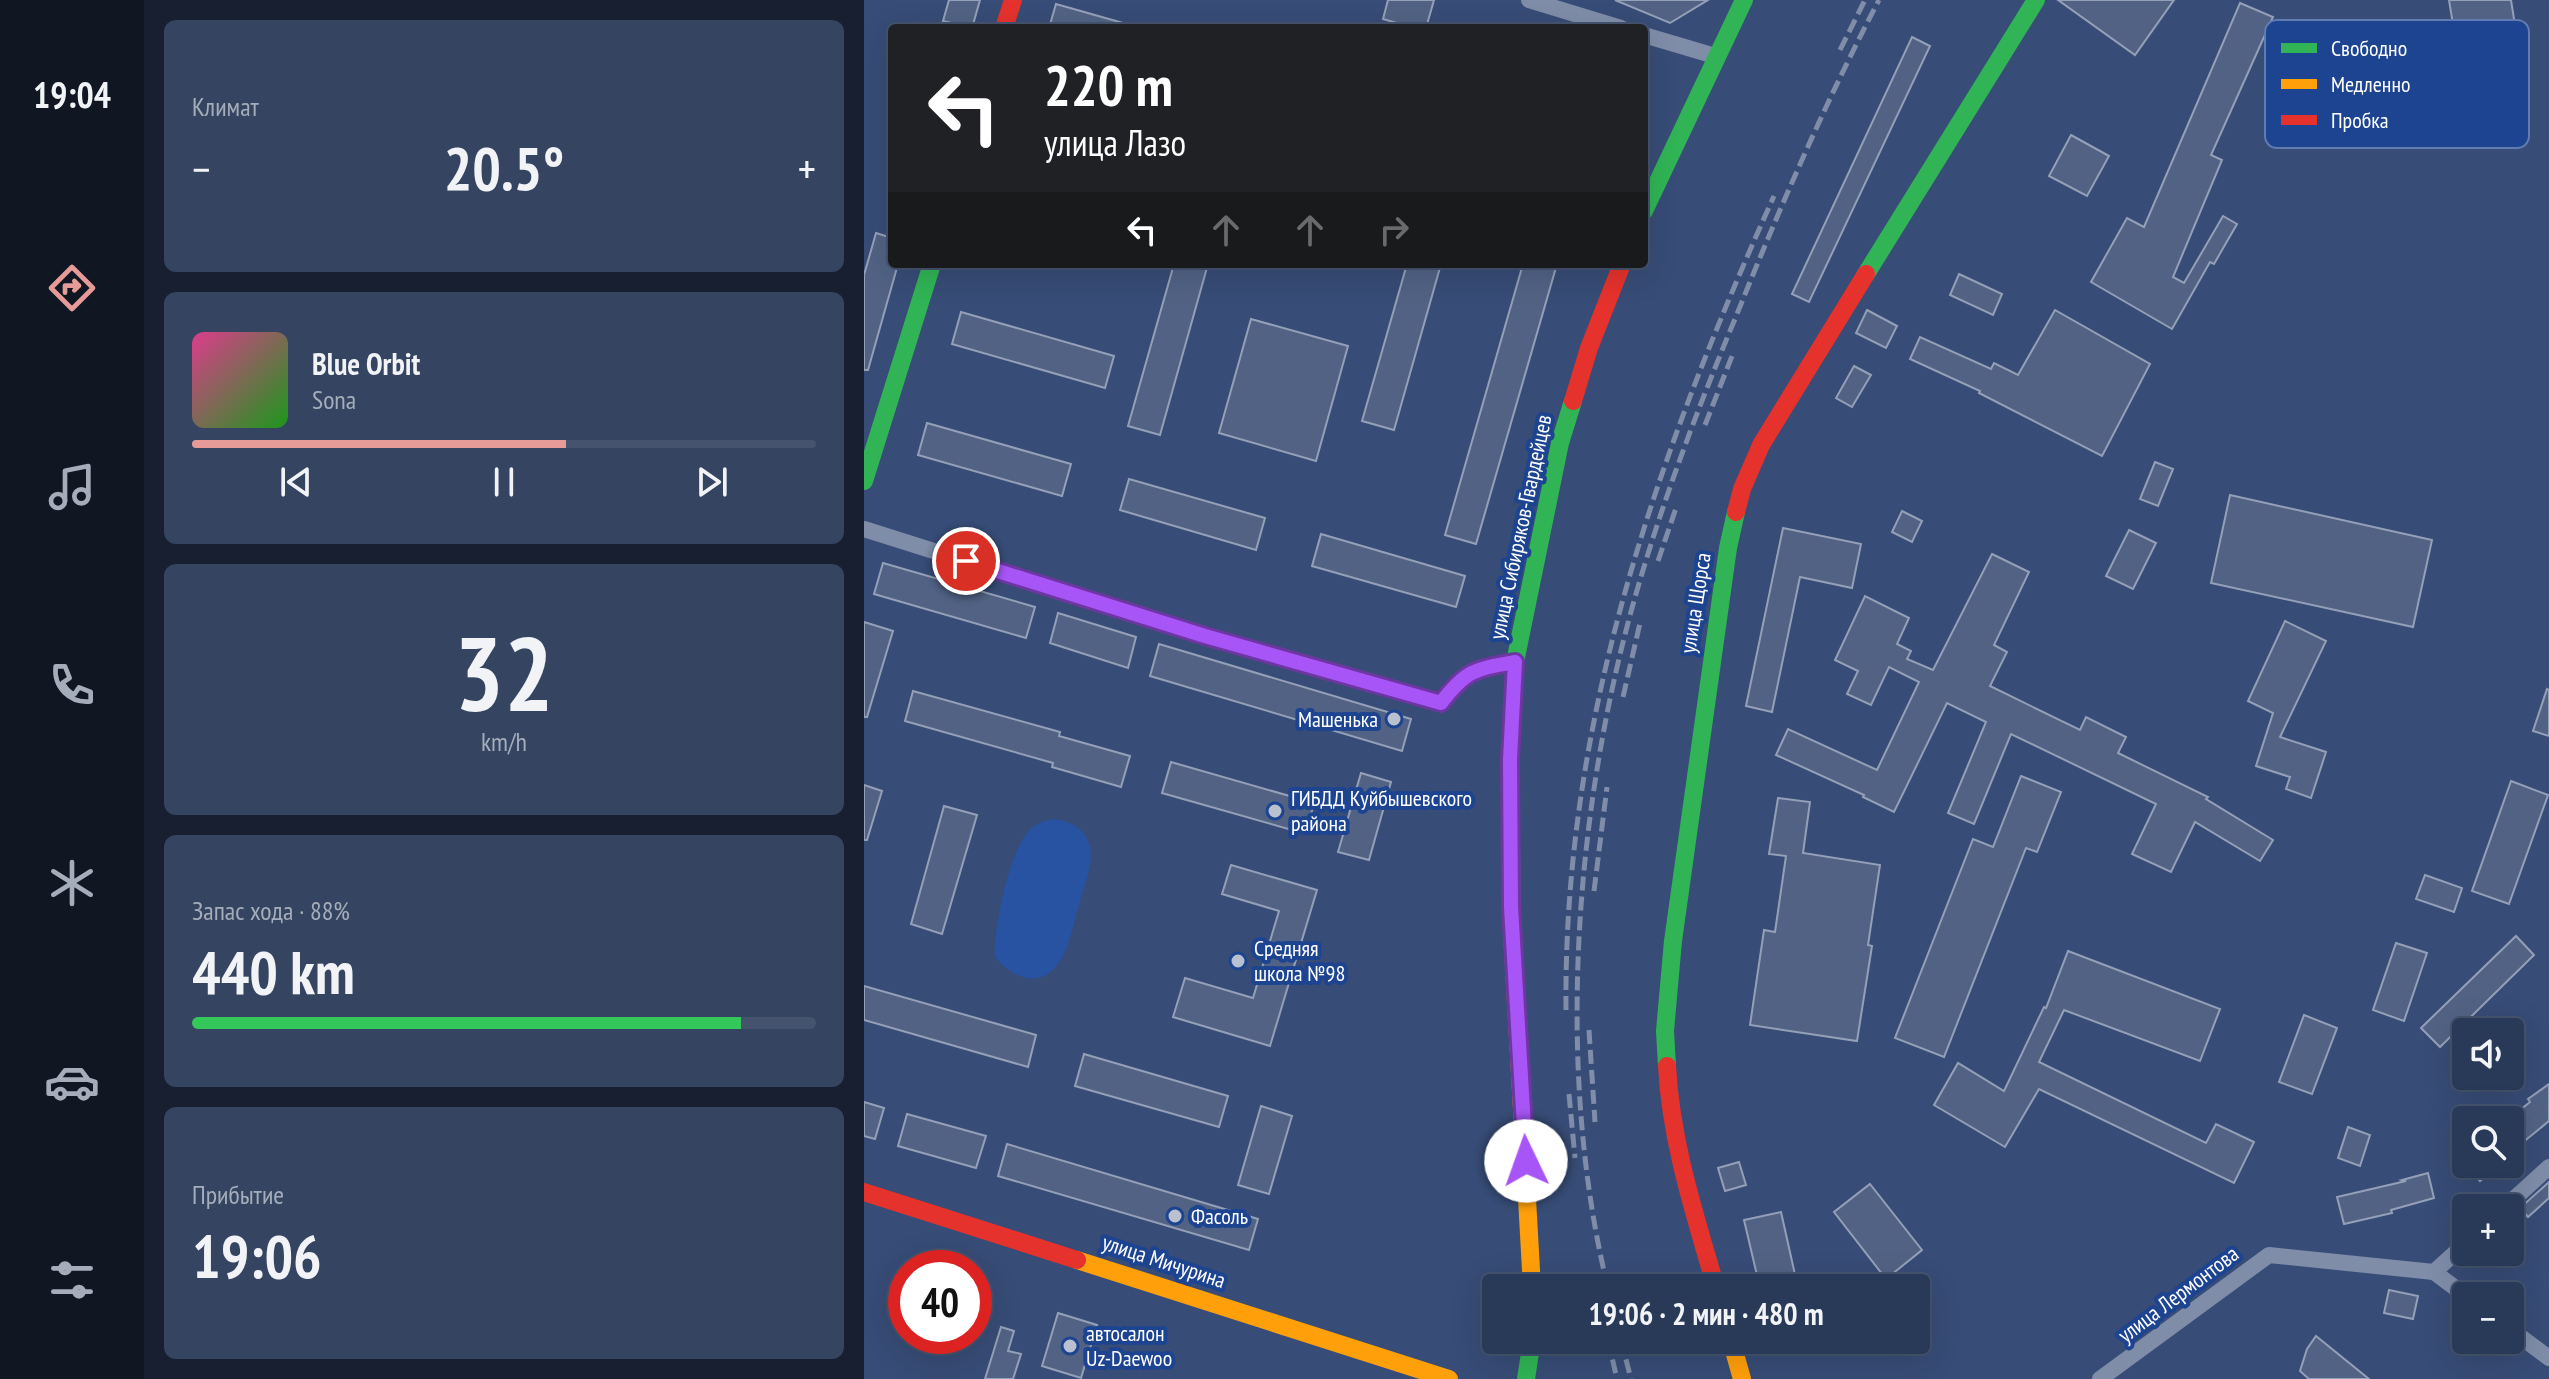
<!DOCTYPE html>
<html lang="ru">
<head>
<meta charset="utf-8">
<style>
  body { margin:0; font-family:"PT Sans Narrow",sans-serif; background:#354461; color:#f1f3f6; height:100vh; display:flex; flex-direction:column; font-size:30px; white-space:nowrap }
  * { box-sizing:border-box; margin:0 }
  p { font-size:26px; color:#a5acba }
  .icon { flex:none; width:44px; height:44px; fill:none; stroke:currentColor; stroke-width:2; stroke-linecap:round; stroke-linejoin:round }
  .map { position:relative; flex:1; overflow:hidden }
  .drawer { display:flex; flex-direction:column; gap:20px; padding:20px; background:#171f30; width:720px }
  .drawer>* { flex:none }
  .top-card { position:absolute; left:24px; top:24px; width:760px; height:244px; border-radius:8px; box-shadow:0 8px 32px #0002,0 0 0 2px #45536e; background:#202124; color:#fff; overflow:hidden }
  .fabs { position:absolute; left:1588px; top:1018px; display:grid; gap:16px }
  .fabs a { display:grid; place-items:center; width:72px; height:72px; border-radius:8px; background:#293958; box-shadow:0 8px 32px #0002,0 0 0 2px #45536e; font-size:40px }
  .speed { position:absolute; left:24px; top:1250px; display:flex; gap:16px; font-size:40px; font-weight:700; text-align:center }
  .speed>* { display:grid; place-content:center; width:104px; height:104px; border-radius:50%; background:#293958; box-shadow:0 8px 32px #0002,0 0 0 2px #45536e; line-height:1 }
  .speed .limit { border:12px solid #d22; background:#fff; color:#111 }
  .pin { position:absolute; display:grid; place-items:center; width:68px; height:68px; color:#fff; margin:-34px; border:4px solid #fff; border-radius:50%; box-shadow:0 2px 8px #0007 }
  .me { position:absolute; width:88px; margin:-44px; rotate:357deg; stroke-linejoin:round; filter:drop-shadow(0 0 6px #0008) }
  .turn { display:flex; align-items:center; gap:28px; height:168px; padding:0 24px; font-size:36px }
  .turn .icon { width:104px; height:104px; stroke-width:2.5 }
  .turn b { display:block; font-size:56px; line-height:68px }
  .lanes { display:flex; align-items:center; height:76px; padding:0 24px; background:#0003; justify-content:center; gap:40px; direction:ltr }
  .lanes .off { opacity:.35 }
  .big { font-size:60px; font-weight:700; line-height:1.1 }
  .drawer .tile { flex:1; display:flex; flex-direction:column; justify-content:center; gap:12px; min-width:0; padding:0 28px; border-radius:12px; background:#354461 }
  .drawer .dial { align-items:center; gap:0 }
  .dial b { font-size:104px; line-height:1 }
  .song { display:flex; align-items:center; gap:24px }
  .cover { width:96px; height:96px; border-radius:12px; background:linear-gradient(135deg,hsl(330 70% 55%),hsl(120 70% 35%)) }
  .played { height:8px; border-radius:4px; background:linear-gradient(90deg,#e69b98 60%,#45536e 60%) }
  .keys { display:flex; justify-content:space-around; direction:ltr }
  .heat { display:flex; justify-content:space-between; align-items:center; font-size:44px; direction:ltr }
  .charge { height:12px; border-radius:6px; background:linear-gradient(90deg,#34c759 88%,#45536e 0) }
  .trip { position:absolute; left:618px; top:1274px; width:448px; height:80px; border-radius:8px; background:#293958; box-shadow:0 8px 32px #0002,0 0 0 2px #45536e; font-weight:700; line-height:80px; text-align:center }
  main { display:flex; flex:1; min-height:0 }
  .menu { display:flex; flex-direction:column; width:144px; justify-content:space-around; align-items:center; background:#101723; color:#a5acba }
  .menu .icon { width:56px; height:56px }
  .menu .current { color:#e69b98 }
  .menu b { font-size:36px; color:#f1f3f6 }
  .map>svg:first-child { display:block }
</style>
</head>
<body>
<main>
<nav class="menu">
<b>19:04</b>
<svg class="icon current" aria-label="directions" viewBox="0 0 24 24"><path d="M12 3l9 9-9 9-9-9zM9 14v-3h6M13 9l2 2-2 2"/></svg>
<svg class="icon" aria-label="music" viewBox="0 0 24 24"><path d="M9 18V5l10-2v13"/><circle cx="6" cy="18" r="3"/><circle cx="16" cy="16" r="3"/></svg>
<svg class="icon" aria-label="phone" viewBox="0 0 24 24"><path d="M5 4h4l2 5-3 2q2 4 5 5l2-3 5 2v4C11 20 4 13 5 4z"/></svg>
<svg class="icon" aria-label="climate" viewBox="0 0 24 24"><path d="M12 3v18M4 7l16 10M4 17L20 7"/></svg>
<svg class="icon" aria-label="car" viewBox="0 0 24 24"><path d="M5 17H2v-5l4-1 3-4h7l3 4 3 1v5h-3M9 17h6M6 11h13"/><circle cx="7" cy="17" r="2"/><circle cx="17" cy="17" r="2"/></svg>
<svg class="icon" aria-label="filters" viewBox="0 0 24 24"><path d="M4 7h16M4 17h16"/><circle cx="9" cy="7" r="2"/><circle cx="15" cy="17" r="2"/></svg>
</nav>
<section class="drawer">
<div class="tile"><p>Климат</p>
<div class="heat"><a>−</a><b class="big">20.5°</b><a>+</a></div>
</div>
<div class="tile">
<div class="song"><i class="cover"></i><div><b>Blue Orbit</b><p>Sona</p></div></div>
<div class="played"></div>
<div class="keys"><svg class="icon" aria-label="previous" viewBox="0 0 24 24"><path d="M18 5L8 12l10 7zM5 5v14"/></svg><svg class="icon" aria-label="pause" viewBox="0 0 24 24"><path d="M8 5v14M16 5v14"/></svg><svg class="icon" aria-label="next" viewBox="0 0 24 24"><path d="M6 5l10 7-10 7zM19 5v14"/></svg></div>
</div>
<div class="tile dial"><b>32</b><p>km/h</p></div>
<div class="tile"><p>Запас хода · 88%</p><b class="big">440 km</b><div class="charge"></div></div>
<div class="tile"><p>Прибытие</p><b class="big">19:06</b></div>
</section>
<div class="map">
<svg width="1685" height="1379" viewBox="0 0 1685 1379">
  <rect width="100%" height="100%" fill="#374c76"/>
  <path fill="#2853a2" d="M 190,819 C 204,821 218,826 224,841 C 232,861 219,889 214,908 C 209,925 206,945 196,961 C 178,990 149,979 131,957 C 129,929 145,855 163,833 C 170,824 178,821 190,819 Z"/>
  <g fill="#516284" stroke="#94a0b7" stroke-width="2">
    <path d="M 85,0 L 116,0 L 108,28 L 79,21 Z"/>
    <path d="M 524,0 L 570,0 L 562,28 L 550,28 L 519,19 Z"/>
    <path d="M 751,0 L 844,0 L 806,23 Z"/>
    <path d="M 1194,0 L 1310,0 L 1271,55 Z"/>
    <path d="M 1585,0 L 1647,0 L 1660,83 L 1600,92 Z"/>
    <path d="M 1376,3 L 1409,17 L 1347,155 L 1358,160 L 1309,277 L 1320,283 L 1359,216 L 1373,224 L 1350,264 L 1346,262 L 1308,329 L 1227,282 L 1263,218 L 1280,227 Z"/>
    <path d="M 192,4 L 266,25 L 265,28 L 185,28 Z"/>
    <path d="M 1048,37 L 1066,46 L 945,302 L 928,294 Z"/>
    <path d="M 1207,135 L 1245,156 L 1223,196 L 1185,176 Z"/>
    <path d="M 12,233 L 28,238 L 28,264 L 34,264 L 4,370 L 0,370 L 0,275 Z"/>
    <path d="M 310,264 L 344,264 L 296,435 L 264,426 Z"/>
    <path d="M 543,264 L 577,264 L 530,430 L 498,421 Z"/>
    <path d="M 659,264 L 693,264 L 612,544 L 581,535 Z"/>
    <path d="M 1095,274 L 1138,294 L 1129,315 L 1086,295 Z"/>
    <path d="M 1003,310 L 1033,326 L 1022,348 L 992,333 Z"/>
    <path d="M 1191,310 L 1286,364 L 1238,456 L 1115,393 L 1116,391 L 1046,359 L 1056,337 L 1127,369 L 1130,363 L 1154,375 Z"/>
    <path d="M 97,312 L 250,356 L 241,388 L 88,344 Z"/>
    <path d="M 387,319 L 484,346 L 452,461 L 355,433 Z"/>
    <path d="M 990,366 L 1007,375 L 988,407 L 972,398 Z"/>
    <path d="M 63,423 L 207,464 L 198,496 L 54,455 Z"/>
    <path d="M 1291,462 L 1309,469 L 1294,506 L 1276,499 Z"/>
    <path d="M 265,479 L 401,518 L 392,550 L 256,510 Z"/>
    <path d="M 1366,495 L 1568,540 L 1549,627 L 1347,583 Z"/>
    <path d="M 1038,511 L 1058,521 L 1048,542 L 1028,532 Z"/>
    <path d="M 919,528 L 997,544 L 988,588 L 936,577 L 908,712 L 882,706 Z"/>
    <path d="M 1265,530 L 1292,543 L 1269,589 L 1242,576 Z"/>
    <path d="M 457,534 L 601,576 L 592,607 L 448,566 Z"/>
    <path d="M 1128,554 L 1165,572 L 1130,645 L 1143,652 L 1126,686 L 1216,730 L 1222,717 L 1262,737 L 1254,753 L 1344,797 L 1342,799 L 1409,840 L 1396,861 L 1331,822 L 1307,872 L 1268,854 L 1292,804 L 1147,734 L 1110,824 L 1084,813 L 1122,722 L 1083,703 L 1030,812 L 999,797 L 1000,795 L 912,755 L 924,729 L 1013,770 L 1055,682 L 1025,667 L 1007,705 L 983,694 L 994,671 L 971,660 L 1001,596 L 1045,618 L 1033,644 L 1047,651 L 1043,659 L 1069,670 Z"/>
    <path d="M 19,563 L 171,607 L 162,638 L 10,594 Z"/>
    <path d="M 194,613 L 272,637 L 264,668 L 186,643 Z"/>
    <path d="M 1421,621 L 1462,641 L 1416,737 L 1462,752 L 1447,798 L 1422,789 L 1426,777 L 1392,766 L 1409,713 L 1384,701 Z"/>
    <path d="M 0,622 L 29,631 L 3,717 L 0,717 Z"/>
    <path d="M 295,644 L 547,719 L 538,751 L 286,676 Z"/>
    <path d="M 1683,689 L 1685,690 L 1685,736 L 1669,731 Z"/>
    <path d="M 49,691 L 196,732 L 195,736 L 266,756 L 257,787 L 188,767 L 189,763 L 41,721 Z"/>
    <path d="M 307,762 L 450,803 L 442,834 L 298,793 Z"/>
    <path d="M 497,773 L 527,782 L 505,860 L 474,852 Z"/>
    <path d="M 1157,776 L 1197,792 L 1173,852 L 1162,848 L 1080,1057 L 1031,1038 L 1109,839 L 1129,847 Z"/>
    <path d="M 1647,781 L 1684,795 L 1645,904 L 1608,891 Z"/>
    <path d="M 0,785 L 18,791 L 3,840 L 0,840 Z"/>
    <path d="M 914,798 L 946,802 L 939,853 L 1016,865 L 1004,945 L 1008,946 L 993,1041 L 886,1025 L 900,930 L 911,932 L 922,856 L 905,854 Z"/>
    <path d="M 80,806 L 113,815 L 78,934 L 47,924 Z"/>
    <path d="M 367,865 L 453,890 L 406,1046 L 309,1017 L 321,978 L 389,998 L 415,911 L 358,894 Z"/>
    <path d="M 1561,875 L 1598,888 L 1590,912 L 1552,899 Z"/>
    <path d="M 1652,936 L 1670,955 L 1576,1047 L 1557,1028 Z"/>
    <path d="M 1532,943 L 1563,953 L 1540,1021 L 1509,1010 Z"/>
    <path d="M 1204,951 L 1356,1009 L 1336,1061 L 1200,1010 L 1175,1062 L 1342,1143 L 1352,1124 L 1390,1142 L 1370,1183 L 1175,1089 L 1141,1147 L 1070,1105 L 1094,1063 L 1140,1091 L 1180,1007 L 1182,1008 Z"/>
    <path d="M 0,986 L 172,1035 L 164,1067 L 0,1020 Z"/>
    <path d="M 1440,1015 L 1473,1028 L 1448,1094 L 1415,1082 Z"/>
    <path d="M 220,1054 L 364,1096 L 355,1127 L 211,1086 Z"/>
    <path d="M 1685,1084 L 1685,1121 L 1646,1153 L 1646,1118 L 1666,1102 L 1664,1099 Z"/>
    <path d="M 0,1102 L 20,1108 L 11,1139 L 0,1136 Z"/>
    <path d="M 397,1106 L 428,1116 L 405,1194 L 374,1185 Z"/>
    <path d="M 43,1114 L 122,1136 L 112,1168 L 34,1146 Z"/>
    <path d="M 1484,1127 L 1506,1135 L 1496,1166 L 1474,1158 Z"/>
    <path d="M 143,1144 L 394,1219 L 385,1250 L 134,1176 Z"/>
    <path d="M 875,1162 L 882,1185 L 861,1191 L 854,1168 Z"/>
    <path d="M 1600,1164 L 1635,1164 L 1616,1181 Z"/>
    <path d="M 1564,1173 L 1570,1198 L 1527,1210 L 1528,1213 L 1480,1224 L 1473,1197 L 1542,1181 L 1538,1180 Z"/>
    <path d="M 1685,1182 L 1685,1198 L 1664,1217 L 1656,1208 Z"/>
    <path d="M 1006,1184 L 1058,1250 L 1022,1279 L 970,1212 Z"/>
    <path d="M 917,1212 L 934,1288 L 896,1288 L 880,1220 Z"/>
    <path d="M 1525,1290 L 1554,1296 L 1549,1319 L 1520,1313 Z"/>
    <path d="M 194,1313 L 233,1325 L 217,1378 L 178,1366 Z"/>
    <path d="M 137,1327 L 150,1331 L 144,1351 L 157,1354 L 149,1379 L 121,1379 Z"/>
    <path d="M 1452,1336 L 1505,1379 L 1445,1379 L 1436,1371 L 1443,1349 Z"/>
  </g>
  <g fill="none" stroke-linecap="round" stroke-linejoin="round">
    <g stroke="#7f8da9" stroke-width="16">
      <path d="M 665,0 L 757,28"/>
      <path d="M 780,35 L 851,56"/>
      <path d="M 0,529 L 291,621 L 577,703 C 602,669 611,669 651,662"/>
      <path d="M 1640,1208 L 1685,1167"/>
      <path d="M 1570,1272 L 1602,1296"/>
      <path d="M 1646,1329 L 1685,1358"/>
      <path d="M 1236,1379 L 1405,1255 L 1570,1272 L 1602,1243"/>
    </g>
    <g stroke="#30b455" stroke-width="18">
      <path d="M 780,211 L 880,0"/>
      <path d="M 1002,274 L 1172,0"/>
      <path d="M 0,481 L 68,264"/>
      <path d="M 648,930 L 646,759 L 651,662 L 696,443 L 709,401"/>
      <path d="M 803,1066 L 801,1031 L 809,941 L 864,548 L 872,512"/>
      <path d="M 662,1379 L 668,1340"/>
    </g>
    <g stroke="#ff9f0a" stroke-width="18">
      <path d="M 648,930 L 668,1288"/>
      <path d="M 213,1260 L 585,1379"/>
      <path d="M 867,1340 L 878,1379"/>
    </g>
    <g stroke="#e5322d" stroke-width="18">
      <path d="M 140,28 L 149,0"/>
      <path d="M 709,401 L 725,348 L 758,264"/>
      <path d="M 872,512 L 878,489 L 897,445 L 1002,274"/>
      <path d="M 803,1066 C 807,1143 831,1215 852,1288"/>
      <path d="M 0,1192 L 213,1260"/>
    </g>
    <g stroke="#7f8da9" stroke-width="5" stroke-dasharray="14 6" stroke-linecap="butt">
      <path d="M 976,50 L 1001,0"/>
      <path d="M 841,425 L 870,351"/>
      <path d="M 794,561 L 812,508"/>
      <path d="M 759,697 L 776,623"/>
      <path d="M 730,891 L 743,787"/>
      <path d="M 702,1010 C 699,721 793,456 910,196"/>
      <path d="M 725,1030 L 731,1122"/>
      <path d="M 705,1094 L 711,1158"/>
      <path d="M 744,1288 C 690,1069 711,802 774,587 C 801,494 836,403 873,314 C 916,207 962,101 1015,0"/>
      <path d="M 744,1340 L 753,1379"/>
      <path d="M 757,1340 L 767,1379"/>
    </g>
  </g>
  <g fill="none" stroke-linecap="round" stroke-linejoin="round">
    <g stroke="#6d37a1" stroke-width="20">
      <path id="route" d="M 102,561 L 341,636 L 577,703 C 602,670 611,669 651,662 L 646,759 L 647,907 L 662,1161"/>
    </g>
    <use href="#route" stroke="#a855f7" stroke-width="14"/>
  </g>
  <g fill="#b9c0cf" stroke="#1d4490" stroke-width="3">
    <circle cx="530" cy="719" r="8"/>
    <circle cx="411" cy="811" r="8"/>
    <circle cx="374" cy="961" r="8"/>
    <circle cx="311" cy="1216" r="8"/>
    <circle cx="206" cy="1346" r="8"/>
  </g>
  <g text-anchor="middle" stroke-width="8" stroke-linejoin="round" paint-order="stroke">
    <g font-size="22" fill="#fff" stroke="#1d4490">
      <text transform="translate(656 527) rotate(-78)" y="8">улица Сибиряков-Гвардейцев</text>
      <text transform="translate(831 603) rotate(-81)" y="8">улица Щорса</text>
      <text transform="translate(300 1261) rotate(18)" y="8">улица Мичурина</text>
      <text transform="translate(1314 1294) rotate(-37)" y="8">улица Лермонтова</text>
    </g>
    <g font-size="22" fill="#fff" stroke="#1d4490" text-anchor="start">
      <text x="514" y="727" text-anchor="end">Машенька</text>
      <text x="427" y="806">ГИБДД Куйбышевского<tspan x="427" dy="25">района</tspan></text>
      <text x="390" y="956">Средняя<tspan x="390" dy="25">школа №98</tspan></text>
      <text x="327" y="1224">Фасоль</text>
      <text x="222" y="1341">автосалон<tspan x="222" dy="25">Uz-Daewoo</tspan></text>
    </g>
  </g>
  <rect x="1401" y="20" width="264" height="128" rx="12" fill="#1d4490" stroke="#617cb1" stroke-width="2"/>
  <rect x="1417" y="43" width="36" height="10" fill="#30b455"/>
  <rect x="1417" y="79" width="36" height="10" fill="#ff9f0a"/>
  <rect x="1417" y="115" width="36" height="10" fill="#e5322d"/>
  <g font-size="22" fill="#fff">
    <text x="1467" y="56">Свободно</text>
    <text x="1467" y="92">Медленно</text>
    <text x="1467" y="128">Пробка</text>
  </g>
</svg>
<div class="fabs">
<a><svg class="icon" aria-label="sound" viewBox="0 0 24 24"><path d="M4 9h4l5-4v14l-5-4H4zM17 9q2 3 0 6"/></svg></a>
<a><svg class="icon" aria-label="search" viewBox="0 0 24 24"><circle cx="10" cy="10" r="6"/><path d="M15 15l6 6"/></svg></a>
<a>+</a>
<a>−</a>
</div>
<div class="speed"><div class="limit">40</div></div>
<div class="pin" style="left:102px;top:561px;background:#d93025"><svg class="icon" aria-label="arrive" viewBox="0 0 24 24"><path d="M6 21V4h12l-3 4 3 4H6"/></svg></div>
<svg class="me" style="left:662px;top:1161px" viewBox="-20 -20 40 40"><circle r="19" fill="#fff"/><path d="M0-13L10 11 0 6-10 11z" fill="#a855f7"/></svg>
<div class="trip">19:06 · 2 мин · 480 m</div>
<div class="top-card">
<div class="turn"><svg class="icon" aria-label="left" viewBox="0 0 24 24"><path d="M17 20v-9H6M10 6l-5 5 5 5"/></svg><div><b>220 m</b>улица Лазо</div></div>
<div class="lanes"><svg class="icon" aria-label="left" viewBox="0 0 24 24"><path d="M17 20v-9H6M10 6l-5 5 5 5"/></svg><svg class="icon off" aria-label="ahead" viewBox="0 0 24 24"><path d="M12 20V5M6 11l6-6 6 6"/></svg><svg class="icon off" aria-label="ahead" viewBox="0 0 24 24"><path d="M12 20V5M6 11l6-6 6 6"/></svg><svg class="icon off" aria-label="right" viewBox="0 0 24 24"><path d="M7 20v-9h11M14 6l5 5-5 5"/></svg></div>
</div>
</div>
</main>
</body>
</html>
